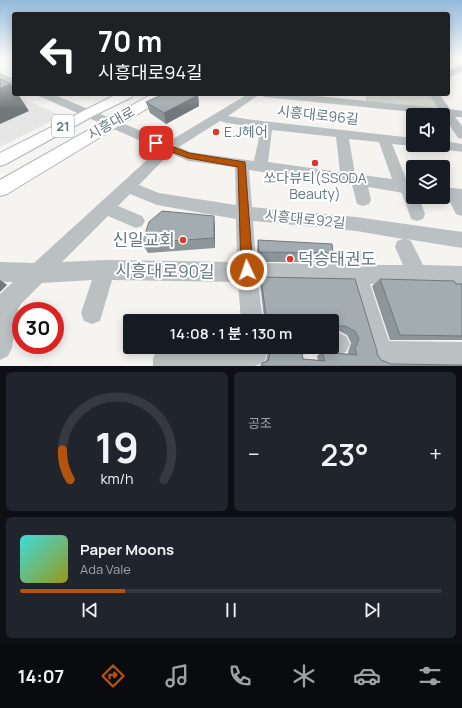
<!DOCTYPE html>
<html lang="ko">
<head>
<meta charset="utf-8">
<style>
  body { margin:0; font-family:Manrope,"Noto Sans KR",sans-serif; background:#20242c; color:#f1f3f6; height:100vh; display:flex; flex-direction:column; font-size:15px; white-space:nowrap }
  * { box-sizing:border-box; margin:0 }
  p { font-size:13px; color:#9ea1a6 }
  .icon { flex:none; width:22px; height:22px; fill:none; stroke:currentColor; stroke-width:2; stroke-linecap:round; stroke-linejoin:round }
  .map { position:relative; height:366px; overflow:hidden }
  .sheet { display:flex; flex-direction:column; gap:6px; padding:6px; background:#0d0f14; flex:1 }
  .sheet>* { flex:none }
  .hud { position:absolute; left:12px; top:12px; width:438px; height:84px; border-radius:4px; box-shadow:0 2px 10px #0003; background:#202124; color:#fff; overflow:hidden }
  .buttons { position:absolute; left:406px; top:108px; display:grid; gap:8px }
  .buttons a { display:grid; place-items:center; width:44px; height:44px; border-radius:4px; background:#171b24; box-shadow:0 2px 10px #0003; font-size:20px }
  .speed { position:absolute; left:12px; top:302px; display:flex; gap:8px; font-size:20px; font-weight:700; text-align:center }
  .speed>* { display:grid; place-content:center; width:52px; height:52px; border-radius:50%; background:#171b24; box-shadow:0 2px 10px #0003; line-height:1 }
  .speed .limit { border:6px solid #d22; background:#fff; color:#111 }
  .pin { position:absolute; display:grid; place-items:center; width:34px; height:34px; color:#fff; margin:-17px; border-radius:8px; box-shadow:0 2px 6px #0006 }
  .me { position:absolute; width:44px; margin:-22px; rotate:357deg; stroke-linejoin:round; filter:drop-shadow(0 0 3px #0008) }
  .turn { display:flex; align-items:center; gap:14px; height:84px; padding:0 20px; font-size:18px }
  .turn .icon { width:52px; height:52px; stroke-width:2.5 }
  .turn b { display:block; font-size:28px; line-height:34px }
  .big { font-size:30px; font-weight:600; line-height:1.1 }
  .sheet .tile { flex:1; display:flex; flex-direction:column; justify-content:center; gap:6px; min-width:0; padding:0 14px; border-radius:6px; background:#20242c }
  .sheet .dial { align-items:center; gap:0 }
  .dial svg { height:104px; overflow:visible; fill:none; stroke:#363941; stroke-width:7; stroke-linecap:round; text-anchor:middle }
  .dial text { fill:#f1f3f6; stroke:none }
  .song { display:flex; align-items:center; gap:12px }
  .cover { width:48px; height:48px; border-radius:6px; background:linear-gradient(135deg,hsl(180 70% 55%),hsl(60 70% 35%)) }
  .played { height:4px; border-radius:2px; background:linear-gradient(90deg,#b45309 25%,#363941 25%) }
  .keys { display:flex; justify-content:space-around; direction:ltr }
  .heat { display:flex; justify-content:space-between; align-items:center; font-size:22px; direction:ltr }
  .sheet .tiles { flex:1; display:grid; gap:6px; grid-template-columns:1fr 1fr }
  .tile:last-child { grid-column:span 2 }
  .trip { position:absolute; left:123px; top:314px; width:216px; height:40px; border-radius:4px; background:#171b24; box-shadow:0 2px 10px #0003; font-weight:600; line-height:40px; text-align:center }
  .dock { display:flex; height:64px; justify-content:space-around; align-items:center; background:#090b0e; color:#9ea1a6 }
  .dock .icon { width:28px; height:28px }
  .dock .selected { color:#b45309 }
  .dock b { font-size:18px; color:#f1f3f6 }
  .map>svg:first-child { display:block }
</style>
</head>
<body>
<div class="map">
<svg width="462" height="366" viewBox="0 0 462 366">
  <rect width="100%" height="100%" fill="#f5f4f1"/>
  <path fill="#e5e6e5" d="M 0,88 L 57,114 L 53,120 L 0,147 Z"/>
  <path fill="#d5d9d0" d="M 366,94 L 429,94 L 441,109 L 366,102 Z"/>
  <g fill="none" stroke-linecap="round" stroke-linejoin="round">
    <g stroke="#afb5b8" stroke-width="2">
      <g id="major">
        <path d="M 117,94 L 133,94 L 132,97 L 93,116 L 6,164 L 0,166 L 0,153 Z"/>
        <path d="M 152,94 L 167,94 L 166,97 L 7,194 L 0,196 L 0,180 Z"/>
      </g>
    </g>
    <g fill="#bbc1c3" fill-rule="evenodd">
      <path d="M 462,64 L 462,71 L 448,78 L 448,71 Z"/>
      <path d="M 0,73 L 14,79 L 14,85 L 0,79 Z"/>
      <path d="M 38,94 L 52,94 L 168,142 L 248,94 L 296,94 L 438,108 L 429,94 L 439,94 L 450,109 L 462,111 L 462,117 L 455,117 L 462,126 L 462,139 L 458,138 L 443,115 L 265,97 L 260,94 L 228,116 L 246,119 L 413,138 L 413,145 L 417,145 L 413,146 L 392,144 L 407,181 L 413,182 L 413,197 L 419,197 L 425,214 L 423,219 L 417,221 L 411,219 L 402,193 L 398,192 L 368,187 L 371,200 L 369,204 L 363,206 L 357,204 L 352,185 L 249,170 L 252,207 L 356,217 L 462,232 L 462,248 L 406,239 L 411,241 L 423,265 L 462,266 L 462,286 L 370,284 L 389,341 L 462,342 L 462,366 L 381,365 L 372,362 L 350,284 L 258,282 L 263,321 L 241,321 L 238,282 L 112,280 L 100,321 L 92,324 L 84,321 L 81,313 L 92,280 L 42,283 L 21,304 L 18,309 L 12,348 L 8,356 L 0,360 L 0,294 L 13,282 L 0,282 L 0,262 L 34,263 L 159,149 L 39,96 ZM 220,121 L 227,123 L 261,128 L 254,161 L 190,152 L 179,147 ZM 272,130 L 336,137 L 340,172 L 268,162 ZM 349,139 L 379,142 L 392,179 L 355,174 ZM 170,153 L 188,161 L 235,167 L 236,205 L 159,193 L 139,185 ZM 130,194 L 157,205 L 236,219 L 237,262 L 105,260 L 62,262 L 108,216 L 136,228 L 142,226 L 145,221 L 142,216 L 118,206 ZM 253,221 L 356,231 L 403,239 L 397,241 L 395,247 L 403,265 L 369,265 L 364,252 L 357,249 L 350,252 L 347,258 L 349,264 L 256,263 Z"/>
      <path d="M 443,141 L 462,144 L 462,152 L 433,148 L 432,145 L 443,145 Z"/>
      <path d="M 443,187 L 462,189 L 462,216 L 456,214 L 449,200 L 438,197 L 443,197 Z"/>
      <path d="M 332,332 L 338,332 L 346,336 L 350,344 L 346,352 C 337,356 333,356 324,352 L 321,347 L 332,347 Z"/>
      <path d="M 164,347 L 264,347 L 267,354 L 264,363 L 255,366 L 153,366 L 153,359 L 156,350 Z"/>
    </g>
    <use href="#major" fill="#fff" fill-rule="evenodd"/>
  </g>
  <g fill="#8c9598">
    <path d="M 198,95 L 199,106 L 166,124 L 150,113 L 146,102 Z"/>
    <path d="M 215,227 L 215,248 L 148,253 L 142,243 Z"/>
    <path d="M 258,240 L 333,253 L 327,262 L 257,262 L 257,250 Z"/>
    <path d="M 261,277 L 355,279 L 377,355 L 381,360 L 391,364 L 462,366 L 260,366 L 262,363 L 266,361 L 268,353 L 266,347 L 301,347 L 303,359 L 318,360 L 317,356 L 322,352 L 348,354 L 348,352 L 351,343 L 347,335 L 339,331 L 337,331 L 337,332 L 332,336 L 332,321 L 257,321 L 259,317 L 264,317 L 260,284 Z"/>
    <path d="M 380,279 L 462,284 L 462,340 L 390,340 L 372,286 Z"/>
  </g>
  <g fill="#72797c">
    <path d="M 11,84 L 14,88 L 14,94 L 18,94 L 29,111 L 0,124 L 0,88 Z"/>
    <path d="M 198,95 L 199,106 L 166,124 L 164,113 Z"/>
    <path d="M 214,216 L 215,227 L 215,248 L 214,238 Z"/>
    <path d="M 0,280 L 6,284 L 7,285 L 0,292 Z"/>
  </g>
  <g fill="#a3adb1" stroke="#72797c">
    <path d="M 0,79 L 11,84 L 0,88 Z"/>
    <path d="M 164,94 L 195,94 L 198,95 L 164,113 L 146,102 Z"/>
    <path d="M 162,211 L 214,216 L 214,238 L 142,243 L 149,222 Z"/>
    <path d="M 258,240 L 332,244 L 333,253 L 259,252 Z"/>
    <path d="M 261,277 L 355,279 L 377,351 L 377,355 L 378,355 L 381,360 L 391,364 L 462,365 L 462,366 L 263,366 L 262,363 L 268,361 L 271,350 L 270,347 L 301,347 L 303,359 L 325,361 L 322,352 L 357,355 L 355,348 L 359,339 L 355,331 L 345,326 L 338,326 L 337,332 L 332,332 L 332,321 L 259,321 L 259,317 L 265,317 L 266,316 Z"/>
    <path d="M 380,279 L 454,281 L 456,284 L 462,284 L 462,336 L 400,335 Z"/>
  </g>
  <linearGradient id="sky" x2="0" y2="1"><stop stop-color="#93bada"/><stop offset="0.53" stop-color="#fafaf9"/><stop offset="1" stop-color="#fafaf9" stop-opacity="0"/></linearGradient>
  <rect width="462" height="109" fill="url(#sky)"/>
  <path fill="#b45309" stroke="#753606" d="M 156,140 L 189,153 L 245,162 L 253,270 L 252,274 L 247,276 L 243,274 L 241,270 L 238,167 L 188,158 L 153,145 L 153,141 Z"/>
  <g fill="#db382b" stroke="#fff" stroke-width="1.5">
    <circle cx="216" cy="132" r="4"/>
    <circle cx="315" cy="163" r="4"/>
    <circle cx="183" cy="240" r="4"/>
    <circle cx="290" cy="259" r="4"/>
  </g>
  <g text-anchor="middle" stroke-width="4" stroke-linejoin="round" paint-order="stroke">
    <rect fill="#fff" stroke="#93a1a7" stroke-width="1" x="52" y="115" width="22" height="22" rx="3"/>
    <g font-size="13" font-weight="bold" fill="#657981">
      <text x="63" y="131">21</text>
    </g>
    <g font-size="14" fill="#657981" stroke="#fff">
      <text transform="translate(318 115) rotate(6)" y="5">시흥대로96길</text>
      <text transform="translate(111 123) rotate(-30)" y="5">시흥대로</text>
      <text transform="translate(305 219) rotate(6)" y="5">시흥대로92길</text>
    </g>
    <g font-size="14" fill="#657981" stroke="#fff" text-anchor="start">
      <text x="224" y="137">E.J헤어</text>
      <text x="315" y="183" text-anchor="middle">쏘다뷰티(SSODA<tspan x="315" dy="16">Beauty)</tspan></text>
    </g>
    <g font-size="17" fill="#657981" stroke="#fff" text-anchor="end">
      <text x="175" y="246">신일교회</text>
      <text x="298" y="265" text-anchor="start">덕승태권도</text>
    </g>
    <g font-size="17" fill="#657981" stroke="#fff">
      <text transform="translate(165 271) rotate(1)" y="6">시흥대로90길</text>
    </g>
  </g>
</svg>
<div class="buttons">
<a><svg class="icon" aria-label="sound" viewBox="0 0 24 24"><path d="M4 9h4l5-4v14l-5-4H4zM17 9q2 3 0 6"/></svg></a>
<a><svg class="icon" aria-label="layers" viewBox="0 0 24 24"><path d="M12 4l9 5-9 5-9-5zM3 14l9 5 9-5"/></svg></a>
</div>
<div class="speed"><div class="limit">30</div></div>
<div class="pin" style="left:156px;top:143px;background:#d93025"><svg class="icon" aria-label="arrive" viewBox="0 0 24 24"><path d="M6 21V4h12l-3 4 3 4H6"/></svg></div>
<svg class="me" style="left:247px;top:270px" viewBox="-20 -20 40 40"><circle r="17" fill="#b45309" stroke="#fff" stroke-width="3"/><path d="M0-11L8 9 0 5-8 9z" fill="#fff"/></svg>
<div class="trip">14:08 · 1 분 · 130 m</div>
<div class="hud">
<div class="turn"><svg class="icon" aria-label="left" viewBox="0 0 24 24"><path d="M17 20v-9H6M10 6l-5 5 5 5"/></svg><div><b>70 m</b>시흥대로94길</div></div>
</div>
</div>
<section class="sheet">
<div class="tiles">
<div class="tile dial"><svg viewBox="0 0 100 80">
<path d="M14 69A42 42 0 1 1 86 69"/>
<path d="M14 69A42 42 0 0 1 8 46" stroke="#b45309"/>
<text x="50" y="56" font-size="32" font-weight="700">19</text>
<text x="50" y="72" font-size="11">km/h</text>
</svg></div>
<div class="tile"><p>공조</p>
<div class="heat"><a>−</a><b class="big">23°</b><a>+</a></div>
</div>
<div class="tile">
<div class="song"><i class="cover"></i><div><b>Paper Moons</b><p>Ada Vale</p></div></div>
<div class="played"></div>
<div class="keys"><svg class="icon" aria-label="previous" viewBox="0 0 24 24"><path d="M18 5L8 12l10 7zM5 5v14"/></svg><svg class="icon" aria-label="pause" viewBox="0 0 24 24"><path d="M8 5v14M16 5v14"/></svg><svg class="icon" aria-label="next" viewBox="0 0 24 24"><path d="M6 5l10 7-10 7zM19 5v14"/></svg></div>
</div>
</div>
</section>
<nav class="dock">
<b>14:07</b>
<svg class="icon selected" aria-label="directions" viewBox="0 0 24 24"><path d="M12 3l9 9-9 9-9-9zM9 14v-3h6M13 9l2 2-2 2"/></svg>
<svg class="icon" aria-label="music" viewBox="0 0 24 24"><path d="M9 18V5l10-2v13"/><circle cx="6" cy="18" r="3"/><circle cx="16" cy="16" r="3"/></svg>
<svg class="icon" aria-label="phone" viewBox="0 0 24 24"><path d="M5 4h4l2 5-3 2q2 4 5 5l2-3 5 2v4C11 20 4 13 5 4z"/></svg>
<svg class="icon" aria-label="climate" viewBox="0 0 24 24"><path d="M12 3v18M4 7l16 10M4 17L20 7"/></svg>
<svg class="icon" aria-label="car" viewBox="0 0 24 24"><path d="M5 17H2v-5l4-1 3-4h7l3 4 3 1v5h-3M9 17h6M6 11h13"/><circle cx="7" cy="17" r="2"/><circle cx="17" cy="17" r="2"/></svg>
<svg class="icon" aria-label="filters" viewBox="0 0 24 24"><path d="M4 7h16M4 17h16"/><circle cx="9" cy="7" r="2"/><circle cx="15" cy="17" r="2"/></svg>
</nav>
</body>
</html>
